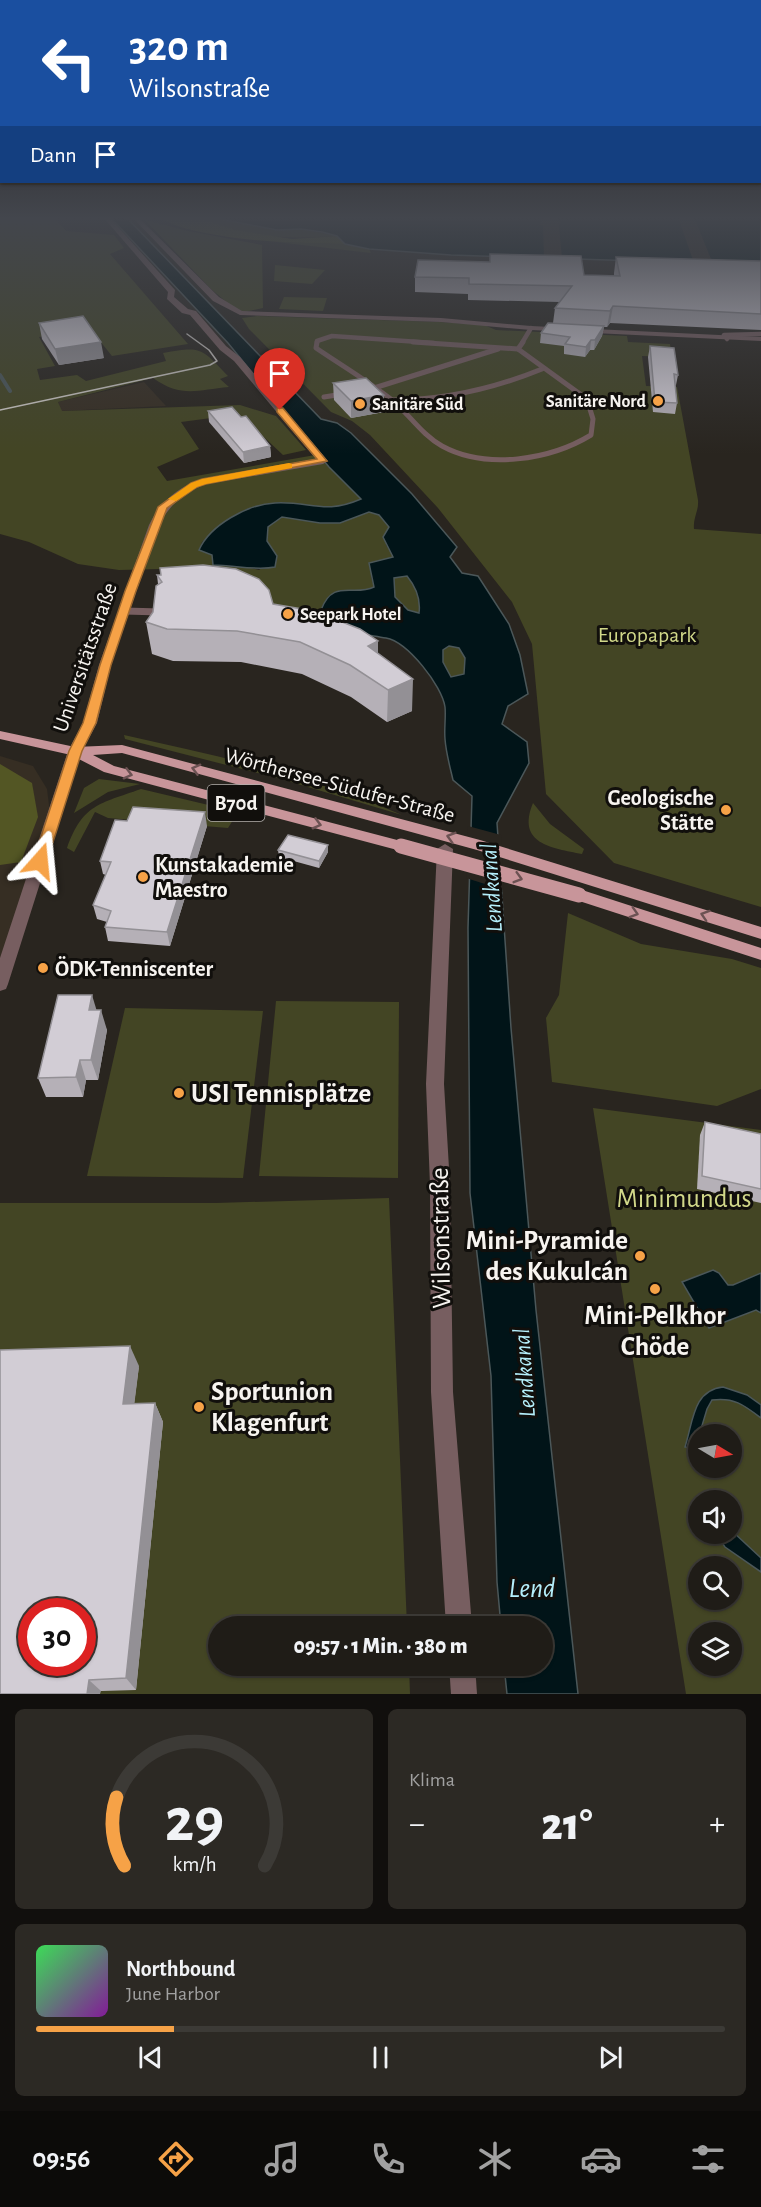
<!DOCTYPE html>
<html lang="de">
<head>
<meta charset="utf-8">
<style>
  body { margin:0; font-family:"Alegreya Sans",sans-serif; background:#2c2924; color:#f1f3f6; height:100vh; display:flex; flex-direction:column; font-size:22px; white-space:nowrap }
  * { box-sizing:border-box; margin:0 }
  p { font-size:20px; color:#a1a1a1 }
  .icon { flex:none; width:33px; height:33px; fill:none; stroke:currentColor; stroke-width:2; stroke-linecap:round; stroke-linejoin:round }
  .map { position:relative; height:1694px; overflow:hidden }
  .sheet { display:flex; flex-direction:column; gap:15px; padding:15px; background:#110f0d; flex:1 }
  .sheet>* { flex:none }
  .guide { position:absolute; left:0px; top:0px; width:762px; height:183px; box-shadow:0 2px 4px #0004,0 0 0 2px #3c3a36; background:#1a4fa0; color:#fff; overflow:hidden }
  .needle { width:39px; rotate:100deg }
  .controls { position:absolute; left:688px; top:1424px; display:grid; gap:12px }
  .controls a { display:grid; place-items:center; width:54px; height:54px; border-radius:50%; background:#1f1c17; box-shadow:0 2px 4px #0004,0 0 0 2px #3c3a36; font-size:30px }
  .speed { position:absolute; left:18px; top:1598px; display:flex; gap:12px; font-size:30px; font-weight:700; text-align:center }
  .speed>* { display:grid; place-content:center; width:78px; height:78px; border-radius:50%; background:#1f1c17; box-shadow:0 2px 4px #0004,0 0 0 2px #3c3a36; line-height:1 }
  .speed .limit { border:9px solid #d22; background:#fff; color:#111 }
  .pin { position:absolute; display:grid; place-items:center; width:51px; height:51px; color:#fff; margin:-62px -26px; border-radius:50% 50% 50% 0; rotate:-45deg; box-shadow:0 0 6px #0007 }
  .pin .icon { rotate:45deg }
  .me { position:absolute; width:66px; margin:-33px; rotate:18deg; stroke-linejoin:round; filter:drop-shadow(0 0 4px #0008) }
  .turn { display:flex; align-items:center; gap:21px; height:126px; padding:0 30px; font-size:27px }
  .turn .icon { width:78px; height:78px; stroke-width:2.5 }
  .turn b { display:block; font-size:42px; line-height:51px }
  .then { display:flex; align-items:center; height:57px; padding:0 30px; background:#0003; gap:12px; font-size:22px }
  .big { font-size:45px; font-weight:800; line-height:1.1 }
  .sheet .tile { flex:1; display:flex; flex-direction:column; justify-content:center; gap:9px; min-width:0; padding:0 21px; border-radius:9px; background:#2c2924 }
  .sheet .dial { align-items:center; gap:0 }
  .dial svg { height:156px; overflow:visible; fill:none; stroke:#3c3a36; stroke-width:7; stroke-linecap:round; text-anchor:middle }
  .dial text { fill:#f1f3f6; stroke:none }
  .song { display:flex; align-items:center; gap:18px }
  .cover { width:72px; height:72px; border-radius:9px; background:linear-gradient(135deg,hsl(130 70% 55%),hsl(290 70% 35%)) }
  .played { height:6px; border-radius:3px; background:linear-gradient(90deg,#f6a247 20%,#3c3a36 20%) }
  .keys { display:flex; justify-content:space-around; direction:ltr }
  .heat { display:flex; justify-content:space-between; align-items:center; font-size:33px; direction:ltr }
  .sheet .tiles { flex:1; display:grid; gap:15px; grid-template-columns:1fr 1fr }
  .tile:last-child { grid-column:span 2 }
  .trip { position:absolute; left:208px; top:1616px; width:345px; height:60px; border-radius:30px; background:#1f1c17; box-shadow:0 2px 4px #0004,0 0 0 2px #3c3a36; font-weight:800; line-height:60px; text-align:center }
  .tabs { display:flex; height:96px; justify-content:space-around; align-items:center; background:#0c0b09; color:#a1a1a1 }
  .tabs .icon { width:42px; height:42px }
  .tabs .current { color:#f6a247 }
  .tabs b { font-size:27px; color:#f1f3f6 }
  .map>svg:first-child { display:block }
</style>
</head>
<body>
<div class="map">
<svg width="761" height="1694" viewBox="0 0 761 1694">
  <rect width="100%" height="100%" fill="#29251f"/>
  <g fill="#362e23">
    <path d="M 144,382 L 166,406 L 61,411 L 58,402 Z"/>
    <path d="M 0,756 L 33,766 L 47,789 L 50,813 L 0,984 Z"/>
  </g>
  <g fill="#434524" fill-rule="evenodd">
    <path d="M 0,217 L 54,217 L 66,231 L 114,235 L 124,248 L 110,254 L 188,344 L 112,356 L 91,330 L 39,337 L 55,366 L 37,369 L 40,380 L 77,375 L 86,381 L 166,361 L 163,353 C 202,346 201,348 228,376 L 220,379 L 229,387 C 197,390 181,398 153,378 L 58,402 L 62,411 L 240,405 L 276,416 L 306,450 L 283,455 L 250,424 L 234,415 L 181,422 L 199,449 L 157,467 L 167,481 L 321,454 L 329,467 L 361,499 L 333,508 L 274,503 L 254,508 L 232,517 L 202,542 L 199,550 L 212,555 L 213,564 L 242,566 L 259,570 L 277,556 L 267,541 L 268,527 L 282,517 L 320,523 L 340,523 L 369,512 L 379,515 L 389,527 L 386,545 L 394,557 L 371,577 L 374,587 L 365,591 L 355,590 L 323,605 L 308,636 L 160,577 L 160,569 L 119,570 L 78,564 L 29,542 L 0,534 Z"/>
    <path d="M 195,217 L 209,217 L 277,230 L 301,229 L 337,236 C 296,239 232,239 195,217 Z"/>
    <path d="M 145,220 L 188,231 L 262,245 L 263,308 L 244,312 L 236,310 L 211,289 Z"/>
    <path d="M 276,242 L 345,244 L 369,249 L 371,253 Z"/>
    <path d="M 275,265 L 325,270 L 312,284 L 274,281 Z"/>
    <path d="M 284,297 L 327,298 L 323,311 L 279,309 Z"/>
    <path d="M 257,316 L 440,322 L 484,325 L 496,330 L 627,336 L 628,342 L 670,344 L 672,357 L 642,356 L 646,386 L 677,387 L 698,500 C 699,511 693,517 694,529 L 761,534 L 761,907 L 614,863 L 546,794 L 532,644 L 512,602 L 438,508 L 370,435 L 352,421 L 331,412 L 249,329 L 242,318 Z"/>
    <path d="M 407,576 C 416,587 421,598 419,614 L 408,610 L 395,598 L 394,577 Z"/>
    <path d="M 449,646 L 459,648 L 465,658 L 464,674 L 451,677 L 443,662 L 443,650 Z"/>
    <path d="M 124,735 C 217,756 314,776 402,815 L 281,779 L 125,739 Z"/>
    <path d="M 99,779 L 140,784 L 108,792 L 74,813 L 84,788 Z"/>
    <path d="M 141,789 L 238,812 L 228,828 L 108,818 L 95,812 L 74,852 L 67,848 C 83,804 99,804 141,789 Z"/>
    <path d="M 533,803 L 550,824 L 584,849 L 582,854 C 552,848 516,844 533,803 Z"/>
    <path d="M 568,913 L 641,944 L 732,959 L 761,968 L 761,1089 L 717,1106 L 552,1082 L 546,1018 L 559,995 Z"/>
    <path d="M 276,1001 L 399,1002 L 398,1178 L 259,1176 Z"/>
    <path d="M 125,1008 L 263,1011 L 243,1178 L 87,1176 Z"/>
    <path d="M 593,1108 L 761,1130 L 761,1694 L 686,1694 ZM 699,1434 L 732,1434 L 732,1467 L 699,1467 ZM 699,1500 L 732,1500 L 732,1533 L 699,1533 ZM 699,1566 L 732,1566 L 732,1599 L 699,1599 ZM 699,1632 L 732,1632 L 732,1665 L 699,1665 Z"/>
    <path d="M 389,1198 L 407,1626 L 219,1626 L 219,1665 L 409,1665 L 410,1694 L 0,1694 L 0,1203 L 216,1203 ZM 32,1611 L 82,1611 L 82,1662 L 32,1662 Z"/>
  </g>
  <g fill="#535624">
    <path d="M 154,217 L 195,217 L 235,230 L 292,239 L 337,236 L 345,244 C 292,243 236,242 184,228 C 174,225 164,220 154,217 Z"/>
    <path d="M 0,764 L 32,783 L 38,817 L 21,862 L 0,865 Z"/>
  </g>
  <g fill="#011418" stroke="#4b5759" stroke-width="1.5" fill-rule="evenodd">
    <path d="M 110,217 L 126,217 L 321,419 L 337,423 L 351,433 L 412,494 L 457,547 L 450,557 L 462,573 L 478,576 L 509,624 L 520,655 L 528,694 L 508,706 L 502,724 L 527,742 L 529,763 L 497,823 L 511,1028 L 536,1310 L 578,1694 L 507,1694 L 504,1665 L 543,1665 L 543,1626 L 501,1626 L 497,1582 L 491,1376 L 470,1193 L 468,928 L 472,796 L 453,780 C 450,767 446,753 445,739 C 444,729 446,717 445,707 C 442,686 408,642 386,638 C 359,633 340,634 321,610 C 333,578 353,597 374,587 L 369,563 L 393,557 L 383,537 L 389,527 L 379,515 L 369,512 L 340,523 L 320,523 L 282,517 L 268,527 L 267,541 L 277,556 L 275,567 C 255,571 234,565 213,565 L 212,555 L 199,550 C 210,525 248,504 275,503 C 311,501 324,515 361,499 L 329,467 L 228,343 ZM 407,576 C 416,587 421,598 419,613 L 408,610 L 395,597 L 394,578 ZM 449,646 L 459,648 L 465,658 L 464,674 L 451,677 L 443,662 L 443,650 Z"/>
    <path d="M 209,217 L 761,217 L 761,265 L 451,255 L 369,249 L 345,244 L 337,236 L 322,232 L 301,229 L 277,230 Z"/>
    <path d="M 713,1270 L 719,1273 L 728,1285 L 733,1285 L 761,1273 L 761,1313 L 756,1310 L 709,1328 L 682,1282 Z"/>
    <path d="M 723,1387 L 747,1395 L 761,1405 L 761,1418 C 744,1405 734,1397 712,1400 L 707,1409 L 695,1449 L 685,1447 C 693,1422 693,1390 723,1387 Z"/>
    <path d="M 732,1531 L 761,1558 L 761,1572 L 725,1547 L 720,1540 L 720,1533 Z"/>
  </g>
  <g fill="#29251f">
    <path d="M 542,217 L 558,217 L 559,222 L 561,222 L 559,226 L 562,258 L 544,258 L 543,225 L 540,225 Z"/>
    <path d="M 678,217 L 694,217 L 713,264 L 694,263 Z"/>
    <path d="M 468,826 L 501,835 L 504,890 L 466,878 Z"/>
  </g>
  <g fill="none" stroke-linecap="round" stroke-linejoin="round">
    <path stroke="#4b5759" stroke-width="4" d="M 0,375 L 10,391"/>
    <g stroke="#775e60" stroke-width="4.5">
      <path d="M 727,339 L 724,335 L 761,334"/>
      <path d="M 317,343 L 317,341 L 332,336 L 434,343"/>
      <path d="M 522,343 L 531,328"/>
    </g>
    <g stroke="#775e60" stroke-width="5">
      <path d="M 317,342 L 316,348 C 341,365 368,381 392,400 C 409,414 422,435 442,446 C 486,470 550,460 591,435 L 593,419 L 589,406 L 580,394 L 518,349 L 413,342"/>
      <path d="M 518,349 L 523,342"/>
      <path d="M 371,389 L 498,349"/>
      <path d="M 324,397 L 343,394"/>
      <path d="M 583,398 L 635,401"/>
      <path d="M 393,400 C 446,400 493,389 542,369"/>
    </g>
    <path stroke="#775e60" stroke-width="7" d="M 124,611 L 161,612"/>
    <g fill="#775e60" fill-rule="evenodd">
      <path d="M 103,217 L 109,217 L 175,290 L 174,297 L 188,309 L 196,311 L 226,346 L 240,357 L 328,461 L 323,464 L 207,484 C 186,491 169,505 159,525 L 111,665 L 97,723 L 82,751 L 8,984 L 6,989 L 0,991 L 0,958 L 68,751 L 83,723 L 99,665 L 149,525 C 160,502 177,488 201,479 L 316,459 L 234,361 L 220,350 L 190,315 L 182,313 L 167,299 L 168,292 Z"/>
      <path d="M 132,217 L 138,217 L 219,297 L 242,311 L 441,318 L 531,326 L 761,337 L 761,341 L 531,330 L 441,322 L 240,315 L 213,301 Z"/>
      <path d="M 445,844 L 453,849 L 444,1084 L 450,1185 L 453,1392 L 472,1626 L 446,1626 L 431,1392 L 430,1185 L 426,1084 L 437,849 Z"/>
      <path d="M 449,1665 L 475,1665 L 477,1694 L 451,1694 Z"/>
    </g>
    <g fill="#c8959a" fill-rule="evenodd">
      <path d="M 0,731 L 75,747 L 122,745 L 480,840 L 761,927 L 761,939 L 477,850 L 122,753 L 93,755 L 114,766 L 401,841 L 408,846 L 401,851 L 104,772 L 71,755 L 0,739 Z"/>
      <path d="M 579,889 L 761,948 L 761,960 L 573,899 L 571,895 L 573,891 Z"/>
    </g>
    <path stroke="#cac6c2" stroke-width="1.5" d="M 0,410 L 210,365 L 217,361 L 209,350 L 187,334"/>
    <path stroke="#c8959a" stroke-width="15" d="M 401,846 L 579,895"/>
  </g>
  <g fill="#b5b0b7">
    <path d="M 616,257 L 761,261 L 761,330 L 610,323 L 607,327 L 604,327 L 602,336 L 594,350 L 590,350 L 585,357 L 564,354 L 564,346 L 540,343 L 541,333 L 553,323 L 555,308 L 560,302 L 468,300 L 468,294 L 415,292 L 415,277 L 584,275 L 614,276 L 614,273 Z"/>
    <path d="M 39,323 L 104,358 L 59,365 L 42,339 Z"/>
    <path d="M 650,346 L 678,375 L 676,385 L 675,385 L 677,403 L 675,414 L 653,412 L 648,357 Z"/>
    <path d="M 333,383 L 384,395 L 384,412 L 351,418 L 334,400 Z"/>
    <path d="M 208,411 L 241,417 L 270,446 L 271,457 L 244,463 L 209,422 Z"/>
    <path d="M 157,575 L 273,604 L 378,641 L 378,654 L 412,711 L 387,722 L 351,697 L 302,674 L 241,662 L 173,661 L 152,654 L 146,622 L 153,612 L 158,584 Z"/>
    <path d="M 207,826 L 170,946 L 108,941 L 105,927 L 107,922 L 97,919 L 93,905 L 106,875 L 103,874 L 100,861 Z"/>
    <path d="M 278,850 L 328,852 L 319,868 L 279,857 Z"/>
    <path d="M 96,1010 L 107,1030 L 98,1080 L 86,1080 L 83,1097 L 46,1097 L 38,1078 Z"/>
    <path d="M 705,1122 L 761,1134 L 761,1203 L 697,1189 L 700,1135 Z"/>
    <path d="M 139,1366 L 134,1404 L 155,1403 L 163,1422 L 136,1690 L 0,1694 Z"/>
  </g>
  <g fill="#939095">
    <path d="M 613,306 L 610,323 L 607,327 L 610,311 Z"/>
    <path d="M 604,326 L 602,336 L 594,350 L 595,340 Z"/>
    <path d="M 591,340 L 590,350 L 585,357 L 586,347 Z"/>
    <path d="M 101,342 L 104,358 L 59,365 L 55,349 Z"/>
    <path d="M 384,395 L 384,412 L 351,418 L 351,401 Z"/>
    <path d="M 270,446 L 271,457 L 244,463 L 243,452 Z"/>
    <path d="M 378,641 L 378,673 L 368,646 Z"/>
    <path d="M 413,679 L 412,711 L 387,722 L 388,690 Z"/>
    <path d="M 205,812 L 207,826 L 170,946 L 167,932 Z"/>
    <path d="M 328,845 L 328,852 L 319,868 L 319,861 Z"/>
    <path d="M 92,995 L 98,1015 L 89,1010 Z"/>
    <path d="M 101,1010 L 107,1030 L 98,1080 L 91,1060 Z"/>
    <path d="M 80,1060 L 86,1080 L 83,1097 L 76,1077 Z"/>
    <path d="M 130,1346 L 139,1366 L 132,1423 L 123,1404 Z"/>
    <path d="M 155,1403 L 163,1422 L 136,1690 L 126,1678 Z"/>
    <path d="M 89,1680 L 101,1691 L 100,1694 L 87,1694 Z"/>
  </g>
  <g fill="#d2cdd5" stroke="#939095" stroke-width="1.5" fill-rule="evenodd">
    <path d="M 490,254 L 581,256 L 584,275 L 620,276 L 616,257 L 761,261 L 761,314 L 613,306 L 610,311 L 555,308 L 572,286 L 469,284 L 469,278 L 415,277 L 418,260 L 490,262 Z"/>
    <path d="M 83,316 L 101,342 L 55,349 L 39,323 Z"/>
    <path d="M 548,323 L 604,326 L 595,340 L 591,340 L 586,347 L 565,344 L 570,337 L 541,333 Z"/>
    <path d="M 650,346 L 674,348 L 678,375 L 674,374 L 677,403 L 655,402 Z"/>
    <path d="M 366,378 L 384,395 L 351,401 L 333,383 Z"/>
    <path d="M 232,407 L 241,417 L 246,416 L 270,446 L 243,452 L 208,411 Z"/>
    <path d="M 203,565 L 236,569 L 259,579 L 269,590 L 273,604 L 314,611 L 360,629 L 378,641 L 368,646 L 413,679 L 388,690 L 350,665 L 300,642 L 237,631 L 167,629 L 146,622 L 153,612 L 156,586 L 162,582 L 157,575 L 161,575 L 160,568 Z"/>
    <path d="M 133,807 L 205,812 L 167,932 L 105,927 L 111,911 L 93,905 L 111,862 L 100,861 L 115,820 L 127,821 Z"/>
    <path d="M 288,835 L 328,845 L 319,861 L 278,850 Z"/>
    <path d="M 58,995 L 92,995 L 89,1010 L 101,1010 L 91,1060 L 80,1060 L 76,1077 L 38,1078 Z"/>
    <path d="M 705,1122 L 761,1134 L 761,1189 L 702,1176 Z"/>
    <path d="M 130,1346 L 123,1404 L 155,1403 L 126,1678 L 89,1680 L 87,1694 L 0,1694 L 0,1350 ZM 32,1611 L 82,1611 L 82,1662 L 32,1662 Z"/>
  </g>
  <defs><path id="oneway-chevron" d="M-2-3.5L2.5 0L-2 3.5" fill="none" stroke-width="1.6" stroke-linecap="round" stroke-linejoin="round" transform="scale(1.5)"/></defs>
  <g stroke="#6c5253">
    <use href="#oneway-chevron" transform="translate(196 769) rotate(-165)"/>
    <use href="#oneway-chevron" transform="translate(128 774) rotate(15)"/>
    <use href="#oneway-chevron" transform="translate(317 824) rotate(15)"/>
    <use href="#oneway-chevron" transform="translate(451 837) rotate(-164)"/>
    <use href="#oneway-chevron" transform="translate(518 878) rotate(16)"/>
    <use href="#oneway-chevron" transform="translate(634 913) rotate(17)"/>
    <use href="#oneway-chevron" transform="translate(705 915) rotate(-162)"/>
  </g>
  <linearGradient id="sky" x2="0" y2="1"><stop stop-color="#171411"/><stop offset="0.48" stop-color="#43464d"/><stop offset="1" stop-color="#43464d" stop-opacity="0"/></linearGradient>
  <rect width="761" height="454" fill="url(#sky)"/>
  <path fill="#f6a247" stroke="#a0692e" stroke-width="1.5" d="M 277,408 L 283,408 L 327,461 L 206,484 L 197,487 L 167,508 L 136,591 L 111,665 L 96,723 L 82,751 L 47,861 L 40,866 L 35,865 L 33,861 L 69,751 L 83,723 L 100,665 L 125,591 L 158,507 L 191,483 L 202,479 L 317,459 L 277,412 Z"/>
  <path fill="#f59e0b" d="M 289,463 L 292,464 L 292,468 L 206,484 L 197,487 L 176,501 L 168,499 L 191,483 L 202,479 Z"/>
  <g fill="#f6a247" stroke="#110f0c" stroke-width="2">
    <circle cx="658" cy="401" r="6"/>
    <circle cx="360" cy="404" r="6"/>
    <circle cx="288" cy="614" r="6"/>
    <circle cx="726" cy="810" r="6"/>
    <circle cx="143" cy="877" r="6"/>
    <circle cx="43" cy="968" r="6"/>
    <circle cx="179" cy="1093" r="6"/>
    <circle cx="640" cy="1256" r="6"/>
    <circle cx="655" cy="1289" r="6"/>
    <circle cx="199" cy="1407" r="6"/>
  </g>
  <g text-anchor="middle" stroke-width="6" stroke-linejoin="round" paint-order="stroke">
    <g font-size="18" font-weight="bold" fill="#f7f4f0" stroke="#110f0c" text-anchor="start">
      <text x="646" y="407" text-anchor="end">Sanitäre Nord</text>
      <text x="372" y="410">Sanitäre Süd</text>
      <text x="300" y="620">Seepark Hotel</text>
    </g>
    <rect fill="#110f0c" stroke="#b2afac" stroke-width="1.5" x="207.5" y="785" width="57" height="36" rx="4.5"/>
    <g font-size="21" font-weight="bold" fill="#f7f4f0">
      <text x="236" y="810">B70d</text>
    </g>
    <g font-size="22" fill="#d1d889" stroke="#110f0c">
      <text x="647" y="642">Europapark</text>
    </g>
    <g font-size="22" fill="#f7f4f0" stroke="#110f0c">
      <text transform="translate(84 657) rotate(-71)" y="8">Universitätsstraße</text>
      <text transform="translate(340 784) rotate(15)" y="8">Wörthersee-Südufer-Straße</text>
    </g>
    <g font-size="22" font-weight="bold" fill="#f7f4f0" stroke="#110f0c" text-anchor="start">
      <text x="714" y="805" text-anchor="end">Geologische<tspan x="714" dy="25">Stätte</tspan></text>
      <text x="155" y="872">Kunstakademie<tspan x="155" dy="25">Maestro</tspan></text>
      <text x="55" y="976">ÖDK-Tenniscenter</text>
    </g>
    <g font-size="24" font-style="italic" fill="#b5effb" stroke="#110f0c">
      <text transform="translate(491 888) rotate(-94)" y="8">Lendkanal</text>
      <text transform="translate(524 1373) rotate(-94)" y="8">Lendkanal</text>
    </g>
    <g font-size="27" font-weight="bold" fill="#f7f4f0" stroke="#110f0c" text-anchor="start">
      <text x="191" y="1102">USI Tennisplätze</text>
      <text x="628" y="1249" text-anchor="end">Mini-Pyramide<tspan x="628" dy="31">des Kukulcán</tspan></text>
      <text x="655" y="1324" text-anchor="middle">Mini-Pelkhor<tspan x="655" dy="31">Chöde</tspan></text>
      <text x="211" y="1400">Sportunion<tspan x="211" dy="31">Klagenfurt</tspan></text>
    </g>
    <g font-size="27" fill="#d1d889" stroke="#110f0c">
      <text x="684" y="1207">Minimundus</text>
    </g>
    <g font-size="27" fill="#f7f4f0" stroke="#110f0c">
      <text transform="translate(440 1238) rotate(-91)" y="9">Wilsonstraße</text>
    </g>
    <g font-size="28" font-style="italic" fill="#b5effb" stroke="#110f0c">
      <text x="532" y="1597">Lend</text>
    </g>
  </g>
</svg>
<div class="controls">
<a><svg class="needle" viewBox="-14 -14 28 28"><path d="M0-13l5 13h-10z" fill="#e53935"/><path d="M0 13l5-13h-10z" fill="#a1a1a1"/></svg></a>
<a><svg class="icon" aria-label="sound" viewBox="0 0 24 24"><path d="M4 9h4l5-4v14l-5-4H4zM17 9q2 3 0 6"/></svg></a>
<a><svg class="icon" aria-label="search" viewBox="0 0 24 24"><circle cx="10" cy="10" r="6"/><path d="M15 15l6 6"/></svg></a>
<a><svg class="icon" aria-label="layers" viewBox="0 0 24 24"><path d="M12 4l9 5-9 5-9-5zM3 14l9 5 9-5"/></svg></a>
</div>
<div class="speed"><div class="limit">30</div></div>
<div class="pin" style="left:280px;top:410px;background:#d93025"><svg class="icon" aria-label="arrive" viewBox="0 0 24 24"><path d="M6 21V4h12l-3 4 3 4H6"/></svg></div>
<svg class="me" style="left:40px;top:861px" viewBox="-20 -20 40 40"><path d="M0-17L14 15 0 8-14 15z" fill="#f6a247" stroke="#fff" stroke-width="4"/></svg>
<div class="trip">09:57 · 1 Min. · 380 m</div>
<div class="guide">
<div class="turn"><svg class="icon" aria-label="left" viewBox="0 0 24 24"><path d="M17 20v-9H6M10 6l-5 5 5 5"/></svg><div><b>320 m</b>Wilsonstraße</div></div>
<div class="then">Dann<svg class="icon" aria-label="arrive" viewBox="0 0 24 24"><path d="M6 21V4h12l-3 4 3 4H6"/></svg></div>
</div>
</div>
<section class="sheet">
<div class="tiles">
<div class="tile dial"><svg viewBox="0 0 100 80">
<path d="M14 69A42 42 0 1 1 86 69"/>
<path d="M14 69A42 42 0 0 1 10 34" stroke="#f6a247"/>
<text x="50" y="56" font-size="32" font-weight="700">29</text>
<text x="50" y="72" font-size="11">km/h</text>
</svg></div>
<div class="tile"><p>Klima</p>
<div class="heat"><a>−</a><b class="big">21°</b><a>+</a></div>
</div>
<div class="tile">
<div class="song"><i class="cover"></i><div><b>Northbound</b><p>June Harbor</p></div></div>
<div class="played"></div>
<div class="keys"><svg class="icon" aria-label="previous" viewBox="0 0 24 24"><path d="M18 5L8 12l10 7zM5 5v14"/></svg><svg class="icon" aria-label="pause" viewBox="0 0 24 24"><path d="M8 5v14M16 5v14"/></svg><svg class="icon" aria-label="next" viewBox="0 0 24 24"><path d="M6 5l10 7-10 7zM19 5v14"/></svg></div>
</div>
</div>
</section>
<nav class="tabs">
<b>09:56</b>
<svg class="icon current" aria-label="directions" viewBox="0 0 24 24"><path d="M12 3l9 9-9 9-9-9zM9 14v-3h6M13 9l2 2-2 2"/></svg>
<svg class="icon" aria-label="music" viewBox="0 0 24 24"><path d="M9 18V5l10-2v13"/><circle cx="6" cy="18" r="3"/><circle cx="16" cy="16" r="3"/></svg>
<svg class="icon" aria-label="phone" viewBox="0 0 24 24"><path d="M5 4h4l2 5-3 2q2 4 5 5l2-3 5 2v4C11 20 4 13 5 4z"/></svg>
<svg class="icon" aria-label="climate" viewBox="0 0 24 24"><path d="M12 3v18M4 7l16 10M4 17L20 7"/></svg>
<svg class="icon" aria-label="car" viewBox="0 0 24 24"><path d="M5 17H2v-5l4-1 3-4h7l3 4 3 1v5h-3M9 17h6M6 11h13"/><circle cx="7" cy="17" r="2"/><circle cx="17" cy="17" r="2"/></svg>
<svg class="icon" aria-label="filters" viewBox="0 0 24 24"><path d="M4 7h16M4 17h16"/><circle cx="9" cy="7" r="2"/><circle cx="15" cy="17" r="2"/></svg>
</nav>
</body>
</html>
